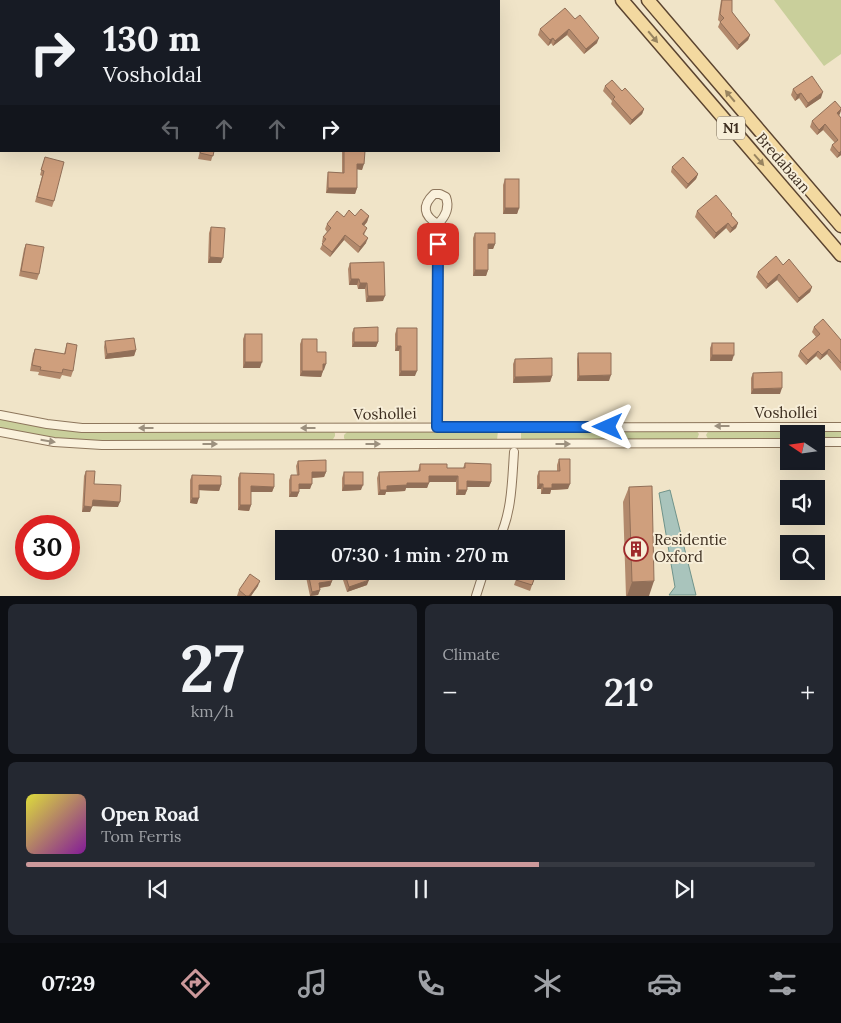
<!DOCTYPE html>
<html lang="en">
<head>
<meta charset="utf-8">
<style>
  body { margin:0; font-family:Lora,serif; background:#242831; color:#f1f3f6; height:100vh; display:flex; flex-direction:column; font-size:19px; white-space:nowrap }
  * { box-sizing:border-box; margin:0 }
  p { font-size:16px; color:#9ea1a6 }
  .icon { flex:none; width:28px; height:28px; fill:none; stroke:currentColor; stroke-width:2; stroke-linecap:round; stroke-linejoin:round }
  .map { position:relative; height:596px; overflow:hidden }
  .drawer { display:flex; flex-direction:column; gap:8px; padding:8px; background:#0d0f14; flex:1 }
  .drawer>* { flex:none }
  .top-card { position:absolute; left:0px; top:0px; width:500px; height:152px; box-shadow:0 5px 20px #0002; background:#171b24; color:#f1f3f6; overflow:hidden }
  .needle { width:32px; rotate:283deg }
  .tools { position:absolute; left:780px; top:425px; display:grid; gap:10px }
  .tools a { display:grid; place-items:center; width:45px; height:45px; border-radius:0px; background:#171b24; box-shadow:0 5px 20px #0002; font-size:25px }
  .speed { position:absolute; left:15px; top:515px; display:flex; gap:10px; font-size:25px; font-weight:700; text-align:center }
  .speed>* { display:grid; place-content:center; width:65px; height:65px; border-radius:50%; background:#171b24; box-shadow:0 5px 20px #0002; line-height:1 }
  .speed .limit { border:8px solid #d22; background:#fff; color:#111 }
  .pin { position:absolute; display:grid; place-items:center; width:42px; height:42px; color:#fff; margin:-21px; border-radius:10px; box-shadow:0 2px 8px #0006 }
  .me { position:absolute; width:55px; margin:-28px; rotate:270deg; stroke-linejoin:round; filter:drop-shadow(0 0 4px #0008) }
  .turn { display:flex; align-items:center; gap:18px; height:105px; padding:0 20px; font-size:22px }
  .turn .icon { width:65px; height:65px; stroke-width:2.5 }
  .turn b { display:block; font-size:35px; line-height:42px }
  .lanes { display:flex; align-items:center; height:48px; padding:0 20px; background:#0003; justify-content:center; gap:25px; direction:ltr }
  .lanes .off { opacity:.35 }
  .big { font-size:38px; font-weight:600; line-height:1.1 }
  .drawer .tile { flex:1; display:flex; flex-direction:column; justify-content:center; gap:8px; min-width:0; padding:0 18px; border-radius:8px; background:#242831 }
  .drawer .dial { align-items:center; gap:0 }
  .dial b { font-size:65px; line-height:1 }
  .song { display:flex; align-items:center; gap:15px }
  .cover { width:60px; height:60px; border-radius:8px; background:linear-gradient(135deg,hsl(60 70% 55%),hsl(290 70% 35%)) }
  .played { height:5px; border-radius:2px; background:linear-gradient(90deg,#cc999b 65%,#363941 65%) }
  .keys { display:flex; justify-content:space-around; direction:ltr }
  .heat { display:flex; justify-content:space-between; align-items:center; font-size:28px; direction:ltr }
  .drawer .tiles { flex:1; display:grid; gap:8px; grid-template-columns:1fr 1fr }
  .tile:last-child { grid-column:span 2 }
  .trip { position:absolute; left:275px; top:530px; width:290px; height:50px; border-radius:0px; background:#171b24; box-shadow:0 5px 20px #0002; font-weight:600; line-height:50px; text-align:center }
  .tabs { display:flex; height:80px; justify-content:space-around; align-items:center; background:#090b0e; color:#9ea1a6 }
  .tabs .icon { width:35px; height:35px }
  .tabs .selected { color:#cc999b }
  .tabs b { font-size:22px; color:#f1f3f6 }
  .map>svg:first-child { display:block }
</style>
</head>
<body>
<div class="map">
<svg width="841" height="596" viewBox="0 0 841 596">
  <rect width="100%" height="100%" fill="#f0e4c8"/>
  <g fill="#c9cf9b">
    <path d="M 774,0 L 841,0 L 841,54 L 824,66 Z"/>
    <path d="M 0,419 L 48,428 L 90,432 L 332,431 L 335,433 L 335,436 L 332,441 L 77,441 L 46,437 L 0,428 Z"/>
    <path d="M 696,430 L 699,434 L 697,439 L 695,440 L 521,440 L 521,431 Z"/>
    <path d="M 709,430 L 841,430 L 841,440 L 816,440 L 816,434 L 789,434 L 789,440 L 710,440 L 708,439 L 706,435 Z"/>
    <path d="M 348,431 L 498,431 L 497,440 L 346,441 L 344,438 L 344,435 Z"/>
  </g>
  <path fill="#a9c4bc" stroke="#6f938a" d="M 670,490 L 696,595 L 669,595 L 675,587 L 659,493 Z"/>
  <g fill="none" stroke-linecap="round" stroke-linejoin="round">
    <g stroke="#8d765c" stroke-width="10">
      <g id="minor">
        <path d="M 434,194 L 440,194 L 446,197 C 450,208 445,217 438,224 C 423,216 422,205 434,194 Z"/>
        <path d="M 0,415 L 47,424 L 82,428 L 841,427"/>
        <path d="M 437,427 L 438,224"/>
        <path d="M 0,432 L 54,442 L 102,445 L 789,443"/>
        <path d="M 816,442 L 841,442"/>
        <path d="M 499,539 C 512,512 512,481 514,452"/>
        <path d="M 476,596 L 484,571"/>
      </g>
    </g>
    <g stroke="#5b4430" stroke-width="15">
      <g id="primary">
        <path d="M 622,0 L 841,255"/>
        <path d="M 648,0 L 841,226"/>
      </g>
    </g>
    <use href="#minor" stroke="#faf1dc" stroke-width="8"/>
    <use href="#primary" stroke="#f3d9a0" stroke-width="12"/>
  </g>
  <g fill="#b2896c">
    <path d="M 721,0 L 732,0 L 732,12 L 750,35 L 748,40 L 737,50 L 718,27 L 720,22 L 718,20 Z"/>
    <path d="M 575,19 L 597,43 L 584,54 L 567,35 L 553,46 L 551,43 L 548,46 L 538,35 L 540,29 Z"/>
    <path d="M 605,86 L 644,109 L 642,114 L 630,125 L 611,104 L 612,101 L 603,91 Z"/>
    <path d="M 793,89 L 821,98 L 806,108 L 799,98 L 795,101 L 791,95 Z"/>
    <path d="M 841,108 L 841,111 L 839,115 L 841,118 L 841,155 L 837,158 L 830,150 L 832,145 L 835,143 L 823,130 L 817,135 L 810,127 L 812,121 Z"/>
    <path d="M 200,151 L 214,151 L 211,161 L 198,159 Z"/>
    <path d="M 342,151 L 365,151 L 362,170 L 357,169 L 357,188 L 355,194 L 326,193 L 327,178 L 328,172 L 342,173 Z"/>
    <path d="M 45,157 L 54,201 L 52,207 L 35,202 L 42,176 L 40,175 Z"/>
    <path d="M 672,167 L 698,174 L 696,179 L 686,189 L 671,172 Z"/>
    <path d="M 505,179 L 519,208 L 517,214 L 503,214 L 503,185 Z"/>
    <path d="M 697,211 L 732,216 L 738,223 L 736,228 L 730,233 L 726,228 L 714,239 L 695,217 Z"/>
    <path d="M 355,216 L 369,216 L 367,222 L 364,226 L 367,228 L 364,235 L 366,243 L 358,253 L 344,240 L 330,257 L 320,249 L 323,243 L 322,242 L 323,237 L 327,232 L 325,229 L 327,224 L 344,217 Z"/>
    <path d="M 211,227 L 221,263 L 208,263 L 209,233 Z"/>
    <path d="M 475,233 L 495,244 L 493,249 L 488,249 L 488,270 L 486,276 L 473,276 L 473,238 Z"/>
    <path d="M 26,244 L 39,274 L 37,280 L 19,276 L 24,249 Z"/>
    <path d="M 350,263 L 383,301 L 366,302 L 365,289 L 358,289 L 357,285 L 349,285 L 348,269 Z"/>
    <path d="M 783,265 L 812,287 L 810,292 L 797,303 L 777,280 L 766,289 L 756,277 L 758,272 Z"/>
    <path d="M 814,327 L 841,340 L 841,371 L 827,354 L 820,360 L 816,356 L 806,365 L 798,356 L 800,351 L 816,337 L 812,332 Z"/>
    <path d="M 354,328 L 378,342 L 376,347 L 352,347 L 352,333 Z"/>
    <path d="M 397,328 L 415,376 L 399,376 L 399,351 L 395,351 L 395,334 Z"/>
    <path d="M 245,334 L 260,368 L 243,368 L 243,339 Z"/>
    <path d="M 302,339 L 317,352 L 324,370 L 323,370 L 321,377 L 300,376 L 300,344 Z"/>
    <path d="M 105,341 L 136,350 L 134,356 L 105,359 L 104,347 Z"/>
    <path d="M 67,343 L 73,371 L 71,377 L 62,375 L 60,379 L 38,375 L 39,372 L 30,371 L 33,354 L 35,349 L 64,354 Z"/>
    <path d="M 712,343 L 732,361 L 710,361 L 710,348 Z"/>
    <path d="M 578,353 L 609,381 L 577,381 L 577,359 Z"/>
    <path d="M 515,359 L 552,376 L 550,382 L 513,383 L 513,364 Z"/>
    <path d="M 753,373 L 780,394 L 751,394 L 751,378 Z"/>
    <path d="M 559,459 L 568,489 L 551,490 L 550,494 L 541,494 L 541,489 L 537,489 L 537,476 L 539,471 L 557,471 L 557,465 Z"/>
    <path d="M 298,461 L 326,472 L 324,477 L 312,478 L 310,489 L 299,489 L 299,492 L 297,497 L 289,497 L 289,480 L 291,475 L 297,475 L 296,466 Z"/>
    <path d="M 465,463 L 491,482 L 489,487 L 467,487 L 467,490 L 465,495 L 456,495 L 456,482 L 429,482 L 427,488 L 406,488 L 405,491 L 386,492 L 385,495 L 378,495 L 377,478 L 379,472 L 418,471 L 420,464 L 447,468 L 463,468 Z"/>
    <path d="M 86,471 L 94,484 L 118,507 L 92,506 L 90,512 L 82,512 L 84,476 Z"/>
    <path d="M 344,472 L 361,490 L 342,491 L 342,478 Z"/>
    <path d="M 240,473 L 274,487 L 272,492 L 251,492 L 251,505 L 249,511 L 238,510 L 238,478 Z"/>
    <path d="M 192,475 L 221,485 L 219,491 L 199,490 L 197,504 L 190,503 L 190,480 Z"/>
    <path d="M 629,487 L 649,596 L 626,596 L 623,502 Z"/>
    <path d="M 341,571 L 344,571 L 367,585 L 347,592 L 341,574 Z"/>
    <path d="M 403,571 L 419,571 L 419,572 L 404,577 Z"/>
    <path d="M 519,571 L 537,571 L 530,591 L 514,585 Z"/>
    <path d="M 308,572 L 332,581 L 330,586 L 320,588 L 320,590 L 318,595 L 310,596 L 306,577 Z"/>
    <path d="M 258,586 L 251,596 L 237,596 L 239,590 Z"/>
  </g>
  <g fill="#916f58">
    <path d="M 569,29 L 567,35 L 553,46 L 555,41 Z"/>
    <path d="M 750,35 L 748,40 L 737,50 L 739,45 Z"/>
    <path d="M 553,38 L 551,43 L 548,46 L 550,40 Z"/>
    <path d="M 599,38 L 597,43 L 584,54 L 586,49 Z"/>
    <path d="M 823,92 L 821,98 L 806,108 L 808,103 Z"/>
    <path d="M 801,93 L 799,98 L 795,101 L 797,95 Z"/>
    <path d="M 644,109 L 642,114 L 630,125 L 632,120 Z"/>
    <path d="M 841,109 L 840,114 L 835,119 L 837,113 Z"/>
    <path d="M 825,124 L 823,130 L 817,135 L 819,130 Z"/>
    <path d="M 841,151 L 841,155 L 837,158 L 839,153 Z"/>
    <path d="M 357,164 L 364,164 L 362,170 L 355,169 Z"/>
    <path d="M 698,174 L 696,179 L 686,189 L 688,184 Z"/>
    <path d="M 328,188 L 357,188 L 355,194 L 326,193 Z"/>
    <path d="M 505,208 L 519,208 L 517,214 L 503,214 Z"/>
    <path d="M 369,216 L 367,222 L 360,230 L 362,224 Z"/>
    <path d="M 728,223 L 726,228 L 714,239 L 716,233 Z"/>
    <path d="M 738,223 L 736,228 L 730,233 L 732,228 Z"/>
    <path d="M 345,235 L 344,240 L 330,257 L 332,252 Z"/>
    <path d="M 368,238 L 366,243 L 358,253 L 360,247 Z"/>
    <path d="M 488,244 L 495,244 L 493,249 L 486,249 Z"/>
    <path d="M 210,257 L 223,258 L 221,263 L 208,263 Z"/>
    <path d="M 475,270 L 488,270 L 486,276 L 473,276 Z"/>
    <path d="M 779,274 L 777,280 L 766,289 L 768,284 Z"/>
    <path d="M 351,279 L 359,279 L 357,285 L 349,285 Z"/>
    <path d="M 360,283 L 367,283 L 365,289 L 358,289 Z"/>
    <path d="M 812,287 L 810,292 L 797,303 L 799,298 Z"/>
    <path d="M 368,296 L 385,296 L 383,301 L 366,302 Z"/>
    <path d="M 354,342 L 378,342 L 376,347 L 352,347 Z"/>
    <path d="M 397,346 L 401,346 L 399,351 L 395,351 Z"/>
    <path d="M 829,349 L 827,354 L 820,360 L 822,355 Z"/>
    <path d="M 136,350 L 134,356 L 105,359 L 107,354 Z"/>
    <path d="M 818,351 L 816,356 L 806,365 L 808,360 Z"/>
    <path d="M 712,355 L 734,355 L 732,361 L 710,361 Z"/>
    <path d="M 245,362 L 262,362 L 260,368 L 243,368 Z"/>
    <path d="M 323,364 L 326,364 L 324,370 L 321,370 Z"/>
    <path d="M 302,371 L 323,371 L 321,377 L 300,376 Z"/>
    <path d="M 401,371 L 417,371 L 415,376 L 399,376 Z"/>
    <path d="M 611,375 L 609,381 L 577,381 L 579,376 Z"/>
    <path d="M 552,376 L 550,382 L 513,383 L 515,377 Z"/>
    <path d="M 782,388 L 780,394 L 751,394 L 753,389 Z"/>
    <path d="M 312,472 L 326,472 L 324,477 L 310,478 Z"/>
    <path d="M 429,476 L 458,476 L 456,482 L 427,482 Z"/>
    <path d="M 467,481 L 491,482 L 489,487 L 465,487 Z"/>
    <path d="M 407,483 L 429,483 L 427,488 L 406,488 L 405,491 L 386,492 L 385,495 L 378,495 L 380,490 L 387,486 Z"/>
    <path d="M 299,484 L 312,484 L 310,489 L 297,489 Z"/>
    <path d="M 539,484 L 543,484 L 541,489 L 537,489 Z"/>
    <path d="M 552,484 L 570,484 L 568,489 L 551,490 L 550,494 L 541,494 L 543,488 Z"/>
    <path d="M 199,485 L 221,485 L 219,491 L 197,490 Z"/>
    <path d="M 344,485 L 363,485 L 361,490 L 342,491 Z"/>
    <path d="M 251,486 L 274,487 L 272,492 L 249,492 Z"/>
    <path d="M 458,490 L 467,490 L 465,495 L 456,495 Z"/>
    <path d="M 291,492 L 299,492 L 297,497 L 289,497 Z"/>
    <path d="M 192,498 L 199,498 L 197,504 L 190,503 Z"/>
    <path d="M 93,500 L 120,502 L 118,507 L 91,506 Z"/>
    <path d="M 240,505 L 251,505 L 249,511 L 238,510 Z"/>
    <path d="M 84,506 L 92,507 L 90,512 L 82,512 Z"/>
    <path d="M 406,571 L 419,571 L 419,572 L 404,577 Z"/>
    <path d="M 369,580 L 367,585 L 347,592 L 349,587 Z"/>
    <path d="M 260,581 L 258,586 L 251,596 L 249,596 Z"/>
    <path d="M 332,581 L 330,586 L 317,588 L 319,583 Z"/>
    <path d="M 654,581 L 649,596 L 627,596 L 632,582 Z"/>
    <path d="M 320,590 L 318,595 L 310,596 L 312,592 Z"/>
  </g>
  <g fill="#cf9f7d" stroke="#916f58">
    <rect x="23" y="0" width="19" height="1"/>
    <path d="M 221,0 L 251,0 L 245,0 L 245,1 L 221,1 Z"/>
    <path d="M 444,0 L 485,0 L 486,1 L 442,1 Z"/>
    <path d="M 722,0 L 732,0 L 732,12 L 750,35 L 739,45 L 720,22 L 724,18 L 720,14 Z"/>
    <path d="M 565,8 L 575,19 L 580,15 L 599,38 L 586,49 L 569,29 L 555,41 L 553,38 L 550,40 L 540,29 Z"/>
    <path d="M 812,76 L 823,92 L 808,103 L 801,93 L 797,95 L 793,89 Z"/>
    <path d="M 612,80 L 622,91 L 625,88 L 644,109 L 632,120 L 613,99 L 615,97 L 605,86 Z"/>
    <path d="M 835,101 L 841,108 L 841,109 L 837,113 L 841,118 L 841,151 L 839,153 L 832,145 L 838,140 L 825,124 L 819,130 L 812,121 Z"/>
    <path d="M 201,151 L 214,151 L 213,156 L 200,153 Z"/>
    <path d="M 344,151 L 365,151 L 364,164 L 357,164 L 357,188 L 328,188 L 328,172 L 344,173 Z"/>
    <path d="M 45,157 L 64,162 L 54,201 L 37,197 L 44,171 L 41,170 Z"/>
    <path d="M 683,157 L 698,174 L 688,184 L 672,167 Z"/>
    <rect x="505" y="179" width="14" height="29"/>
    <path d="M 716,195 L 732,214 L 731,215 L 738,223 L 732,228 L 728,223 L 716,233 L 697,211 Z"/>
    <path d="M 361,209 L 369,216 L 362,224 L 367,228 L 363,234 L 368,238 L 360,247 L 345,235 L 332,252 L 322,244 L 326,239 L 323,237 L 331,228 L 327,224 L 337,211 L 344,217 L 349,210 L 355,216 Z"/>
    <path d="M 211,227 L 225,228 L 223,258 L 210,257 Z"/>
    <path d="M 475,233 L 495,233 L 495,244 L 488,244 L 488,270 L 475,270 Z"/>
    <path d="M 26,244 L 44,247 L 39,274 L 21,271 Z"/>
    <path d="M 776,256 L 783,265 L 789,259 L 812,287 L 799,298 L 779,274 L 768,284 L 758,272 Z"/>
    <path d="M 384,262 L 385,296 L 368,296 L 367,283 L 360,283 L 359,279 L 351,279 L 350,263 Z"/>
    <path d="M 823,319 L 841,340 L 841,363 L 829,349 L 822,355 L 818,351 L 808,360 L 800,351 L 820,334 L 814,327 Z"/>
    <path d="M 378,327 L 378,342 L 354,342 L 354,328 Z"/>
    <path d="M 397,328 L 417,328 L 417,371 L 401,371 L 401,346 L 397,346 Z"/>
    <rect x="245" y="334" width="17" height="28"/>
    <path d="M 134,338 L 136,350 L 107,354 L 105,341 Z"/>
    <path d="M 302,339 L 317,339 L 317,352 L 326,352 L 326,364 L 323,364 L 323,371 L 302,371 Z"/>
    <path d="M 67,343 L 77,345 L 73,371 L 63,369 L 62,373 L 40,370 L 41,367 L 32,365 L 35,349 L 65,354 Z"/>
    <rect x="712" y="343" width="22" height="12"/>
    <path d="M 578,353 L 611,353 L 611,375 L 579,376 Z"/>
    <path d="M 552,358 L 552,376 L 515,377 L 515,359 Z"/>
    <path d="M 782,372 L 782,388 L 753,389 L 753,373 Z"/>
    <path d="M 559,459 L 570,459 L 570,484 L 552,484 L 552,488 L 543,488 L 543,484 L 539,484 L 539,471 L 560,471 Z"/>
    <path d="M 326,460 L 326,472 L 312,472 L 312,484 L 299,484 L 299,492 L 291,492 L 291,475 L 299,475 L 298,461 Z"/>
    <path d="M 465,463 L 491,464 L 491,482 L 467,481 L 467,490 L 458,490 L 458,476 L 429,476 L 429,483 L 407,483 L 407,485 L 387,486 L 387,490 L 380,490 L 379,472 L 420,471 L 420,464 L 447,464 L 447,468 L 465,468 Z"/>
    <path d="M 86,471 L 95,471 L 94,484 L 121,485 L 120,502 L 93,500 L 92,507 L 84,506 Z"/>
    <rect x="344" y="472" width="19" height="13"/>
    <path d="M 240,473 L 274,474 L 274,487 L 251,486 L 251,505 L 240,505 Z"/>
    <path d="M 192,475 L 221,476 L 221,485 L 199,485 L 199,498 L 192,498 Z"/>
    <path d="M 652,486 L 654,581 L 632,582 L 629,487 Z"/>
    <path d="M 330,571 L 332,581 L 319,583 L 320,590 L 312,592 L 308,572 Z"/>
    <path d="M 344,571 L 366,571 L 369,580 L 349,587 Z"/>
    <path d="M 519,571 L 537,571 L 532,585 L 516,580 Z"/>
    <path d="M 250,574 L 260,581 L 249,596 L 246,596 L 239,590 Z"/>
  </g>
  <defs><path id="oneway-solid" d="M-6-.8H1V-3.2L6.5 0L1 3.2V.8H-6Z" transform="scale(1.25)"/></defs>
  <g fill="#988460">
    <use href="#oneway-solid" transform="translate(653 37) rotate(50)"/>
    <use href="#oneway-solid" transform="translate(730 96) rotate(-130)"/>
    <use href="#oneway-solid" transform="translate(759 160) rotate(49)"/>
  </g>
  <g fill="#9c907e">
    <use href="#oneway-solid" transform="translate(722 426) rotate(-180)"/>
    <use href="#oneway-solid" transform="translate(146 428) rotate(-180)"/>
    <use href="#oneway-solid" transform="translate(308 428) rotate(-180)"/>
    <use href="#oneway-solid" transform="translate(48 441) rotate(9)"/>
    <use href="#oneway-solid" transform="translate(210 444)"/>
    <use href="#oneway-solid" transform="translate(373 444)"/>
    <use href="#oneway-solid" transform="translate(563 444)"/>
  </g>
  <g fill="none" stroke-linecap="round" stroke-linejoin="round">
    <g stroke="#114b97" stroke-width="12">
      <path id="route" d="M 438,244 L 437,427 L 608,427"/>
    </g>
    <use href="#route" stroke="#1a73e8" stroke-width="9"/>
  </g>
  <defs>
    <g id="building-ring" transform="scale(1.25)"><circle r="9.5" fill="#f7eed8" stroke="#9e2a2b" stroke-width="1.5"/><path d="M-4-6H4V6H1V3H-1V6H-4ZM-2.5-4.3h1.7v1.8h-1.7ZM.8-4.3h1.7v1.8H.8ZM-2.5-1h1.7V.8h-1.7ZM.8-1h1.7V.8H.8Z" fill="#9e2a2b"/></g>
  </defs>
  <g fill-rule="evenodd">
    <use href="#building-ring" x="636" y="549"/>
  </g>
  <g text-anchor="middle" stroke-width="4" stroke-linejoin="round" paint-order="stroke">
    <rect fill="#f7eed8" stroke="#756857" stroke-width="1" x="717" y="116.5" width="28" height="23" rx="4"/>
    <g font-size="14" font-weight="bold" fill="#3d2e20">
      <text x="731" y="133">N1</text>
    </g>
    <g font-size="15" fill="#3d2e20" stroke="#f7eed8">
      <text transform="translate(783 163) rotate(49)" y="5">Bredabaan</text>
      <text x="786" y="418">Voshollei</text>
      <text transform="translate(385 414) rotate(-1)" y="5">Voshollei</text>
    </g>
    <g font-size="15" fill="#3d2e20" stroke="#f7eed8" text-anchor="start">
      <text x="654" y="545">Residentie<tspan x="654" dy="17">Oxford</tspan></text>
    </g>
  </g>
</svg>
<div class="tools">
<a><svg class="needle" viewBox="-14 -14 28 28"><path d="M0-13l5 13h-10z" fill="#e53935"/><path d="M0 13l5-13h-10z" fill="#9ea1a6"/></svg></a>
<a><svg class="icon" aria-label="sound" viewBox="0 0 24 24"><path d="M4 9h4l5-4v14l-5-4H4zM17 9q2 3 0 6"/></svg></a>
<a><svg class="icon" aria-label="search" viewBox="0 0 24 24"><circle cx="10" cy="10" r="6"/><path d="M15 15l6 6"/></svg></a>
</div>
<div class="speed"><div class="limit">30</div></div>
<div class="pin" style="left:438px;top:244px;background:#d93025"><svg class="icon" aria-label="arrive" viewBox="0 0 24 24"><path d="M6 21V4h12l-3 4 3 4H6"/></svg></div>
<svg class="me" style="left:608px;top:427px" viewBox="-20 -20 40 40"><path d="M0-17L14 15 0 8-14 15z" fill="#1a73e8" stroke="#fff" stroke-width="4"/></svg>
<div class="trip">07:30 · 1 min · 270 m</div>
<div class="top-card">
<div class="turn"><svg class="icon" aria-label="right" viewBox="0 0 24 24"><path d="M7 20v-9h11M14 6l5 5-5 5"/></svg><div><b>130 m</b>Vosholdal</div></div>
<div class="lanes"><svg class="icon off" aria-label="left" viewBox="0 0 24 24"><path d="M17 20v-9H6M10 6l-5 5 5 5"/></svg><svg class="icon off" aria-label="ahead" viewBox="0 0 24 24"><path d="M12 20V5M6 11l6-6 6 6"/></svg><svg class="icon off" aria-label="ahead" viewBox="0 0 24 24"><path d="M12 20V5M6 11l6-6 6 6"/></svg><svg class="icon" aria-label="right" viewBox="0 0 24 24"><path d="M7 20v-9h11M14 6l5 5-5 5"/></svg></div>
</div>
</div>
<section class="drawer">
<div class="tiles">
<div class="tile dial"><b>27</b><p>km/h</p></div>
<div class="tile"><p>Climate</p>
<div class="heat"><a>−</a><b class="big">21°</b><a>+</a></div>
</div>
<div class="tile">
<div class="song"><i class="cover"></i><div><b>Open Road</b><p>Tom Ferris</p></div></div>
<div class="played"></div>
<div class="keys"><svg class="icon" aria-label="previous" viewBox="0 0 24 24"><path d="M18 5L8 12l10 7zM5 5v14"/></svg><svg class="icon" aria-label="pause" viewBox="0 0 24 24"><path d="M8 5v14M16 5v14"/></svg><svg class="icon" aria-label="next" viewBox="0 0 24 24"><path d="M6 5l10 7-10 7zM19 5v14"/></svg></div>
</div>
</div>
</section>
<nav class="tabs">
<b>07:29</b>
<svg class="icon selected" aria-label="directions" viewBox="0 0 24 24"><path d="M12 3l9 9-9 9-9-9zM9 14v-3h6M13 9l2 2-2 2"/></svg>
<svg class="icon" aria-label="music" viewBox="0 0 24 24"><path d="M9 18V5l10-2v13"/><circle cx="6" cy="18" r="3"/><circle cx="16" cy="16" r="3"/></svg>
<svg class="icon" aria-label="phone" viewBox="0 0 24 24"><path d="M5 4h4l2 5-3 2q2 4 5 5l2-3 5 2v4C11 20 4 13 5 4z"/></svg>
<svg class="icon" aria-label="climate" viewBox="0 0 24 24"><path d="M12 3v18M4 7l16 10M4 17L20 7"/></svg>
<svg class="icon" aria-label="car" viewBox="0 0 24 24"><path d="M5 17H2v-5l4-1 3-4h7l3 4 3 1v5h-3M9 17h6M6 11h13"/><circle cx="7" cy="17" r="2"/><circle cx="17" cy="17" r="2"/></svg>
<svg class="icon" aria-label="filters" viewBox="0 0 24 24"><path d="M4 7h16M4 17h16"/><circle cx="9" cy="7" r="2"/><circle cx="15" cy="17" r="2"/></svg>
</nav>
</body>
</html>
